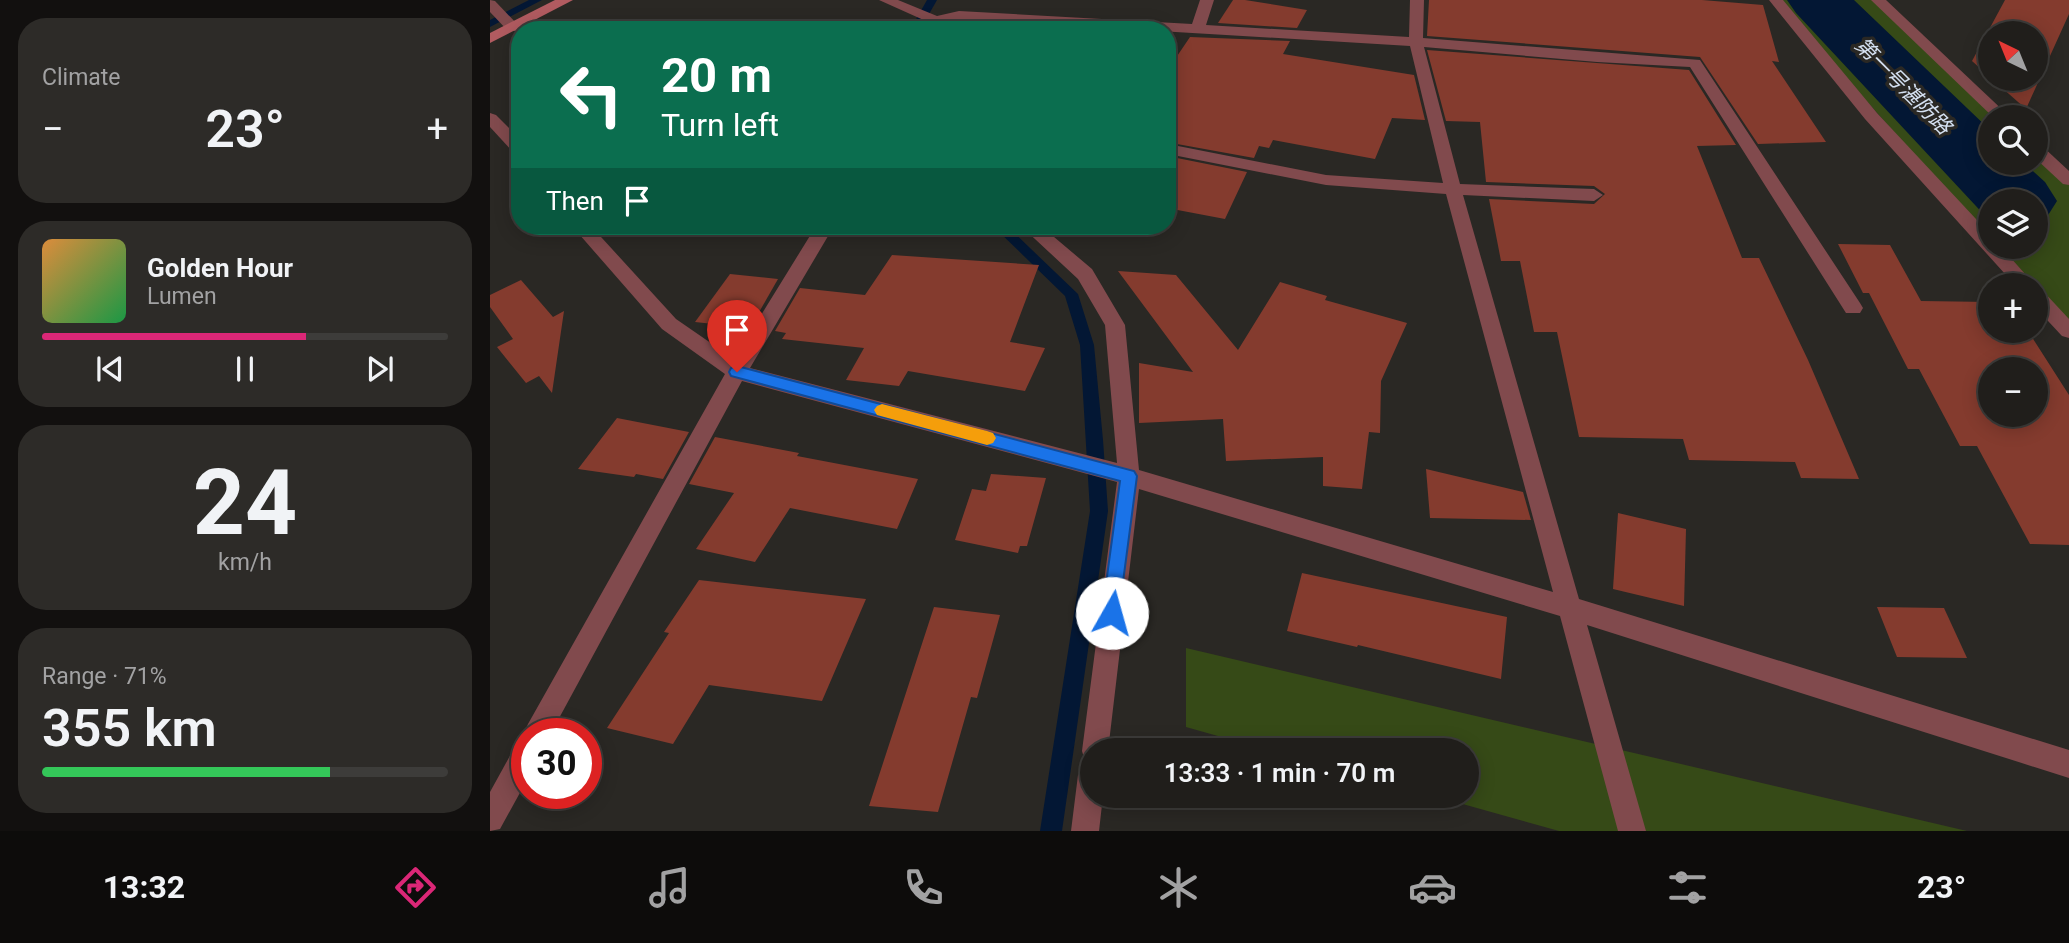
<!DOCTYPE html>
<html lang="en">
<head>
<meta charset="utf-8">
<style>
  body { margin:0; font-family:Roboto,"Noto Sans JP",sans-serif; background:#2d2b28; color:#f1f3f6; height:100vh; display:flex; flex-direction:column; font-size:26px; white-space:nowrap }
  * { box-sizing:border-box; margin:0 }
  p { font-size:23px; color:#a2a2a3 }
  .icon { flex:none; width:38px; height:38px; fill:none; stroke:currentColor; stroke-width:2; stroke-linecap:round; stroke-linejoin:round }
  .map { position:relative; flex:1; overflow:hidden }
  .details { display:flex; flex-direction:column; gap:18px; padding:18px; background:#12100f; width:490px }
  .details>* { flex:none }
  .guide { position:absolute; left:21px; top:21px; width:665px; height:214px; border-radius:28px; box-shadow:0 4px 18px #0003,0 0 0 2px #3d3c3a; background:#0b6e4f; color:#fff; overflow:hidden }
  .needle { width:46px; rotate:317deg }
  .fabs { position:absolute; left:1488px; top:21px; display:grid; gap:14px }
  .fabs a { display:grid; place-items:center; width:70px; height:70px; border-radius:50%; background:#201e1b; box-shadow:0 4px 18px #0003,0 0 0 2px #3d3c3a; font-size:35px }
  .speed { position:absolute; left:21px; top:718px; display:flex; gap:14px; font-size:35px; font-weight:700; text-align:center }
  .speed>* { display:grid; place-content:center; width:91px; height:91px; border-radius:50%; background:#201e1b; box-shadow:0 4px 18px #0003,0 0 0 2px #3d3c3a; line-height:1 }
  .speed .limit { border:10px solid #d22; background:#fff; color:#111 }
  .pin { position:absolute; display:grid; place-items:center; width:60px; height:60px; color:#fff; margin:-72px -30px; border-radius:50% 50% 50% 0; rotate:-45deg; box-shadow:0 0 7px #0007 }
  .pin .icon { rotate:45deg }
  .me { position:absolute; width:77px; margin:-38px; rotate:7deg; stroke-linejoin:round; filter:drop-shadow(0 0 5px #0008) }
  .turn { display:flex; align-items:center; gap:24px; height:147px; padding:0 35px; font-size:32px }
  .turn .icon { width:91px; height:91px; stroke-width:2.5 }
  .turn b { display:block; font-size:49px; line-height:60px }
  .then { display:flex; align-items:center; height:66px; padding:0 35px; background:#0003; gap:14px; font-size:26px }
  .big { font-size:52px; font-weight:600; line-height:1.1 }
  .details .tile { flex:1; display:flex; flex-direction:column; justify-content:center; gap:10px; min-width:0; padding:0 24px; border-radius:28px; background:#2d2b28 }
  .details .dial { align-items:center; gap:0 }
  .dial b { font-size:91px; line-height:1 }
  .song { display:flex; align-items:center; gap:21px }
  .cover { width:84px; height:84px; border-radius:10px; background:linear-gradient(135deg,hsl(30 70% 55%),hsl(140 70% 35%)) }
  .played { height:7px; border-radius:4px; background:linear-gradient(90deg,#db2777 65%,#3d3c3a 65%) }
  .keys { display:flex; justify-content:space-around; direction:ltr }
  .heat { display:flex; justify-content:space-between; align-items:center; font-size:38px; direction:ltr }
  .charge { height:10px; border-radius:5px; background:linear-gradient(90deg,#34c759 71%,#3d3c3a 0) }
  .trip { position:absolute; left:590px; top:738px; width:399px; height:70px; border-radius:35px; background:#201e1b; box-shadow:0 4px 18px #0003,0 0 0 2px #3d3c3a; font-weight:600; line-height:70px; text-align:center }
  .tabs { display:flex; height:112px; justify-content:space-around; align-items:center; background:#0d0c0b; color:#a2a2a3 }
  .tabs .icon { width:49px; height:49px }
  .tabs .active { color:#db2777 }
  .tabs b { font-size:32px; color:#f1f3f6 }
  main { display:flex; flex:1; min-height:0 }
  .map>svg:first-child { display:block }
</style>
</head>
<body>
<main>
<section class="details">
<div class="tile"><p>Climate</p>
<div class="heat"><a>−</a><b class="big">23°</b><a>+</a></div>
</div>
<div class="tile">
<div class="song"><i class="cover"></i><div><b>Golden Hour</b><p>Lumen</p></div></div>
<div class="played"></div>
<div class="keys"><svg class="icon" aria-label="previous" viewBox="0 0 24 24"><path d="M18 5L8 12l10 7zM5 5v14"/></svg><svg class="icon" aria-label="pause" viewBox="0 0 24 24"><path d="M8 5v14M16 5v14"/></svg><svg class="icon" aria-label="next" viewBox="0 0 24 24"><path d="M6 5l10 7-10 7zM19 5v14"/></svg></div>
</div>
<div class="tile dial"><b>24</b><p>km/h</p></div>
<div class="tile"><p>Range · 71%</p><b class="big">355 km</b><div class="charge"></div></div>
</section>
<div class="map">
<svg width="1579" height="831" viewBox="0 0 1579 831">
  <rect width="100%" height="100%" fill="#2a2824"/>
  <g fill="#364a17">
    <path d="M 1287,0 L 1389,0 L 1509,117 L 1500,117 L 1500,163 L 1545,163 L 1545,153 L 1579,185 L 1579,328 L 1545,291 L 1545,285 L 1540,285 L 1506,247 L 1545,247 L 1545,201 L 1500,201 L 1500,240 Z"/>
    <path d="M 696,648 L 1477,831 L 1069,831 L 944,796 L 976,796 L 976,751 L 781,751 L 696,727 Z"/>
  </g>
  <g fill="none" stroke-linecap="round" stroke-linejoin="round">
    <g fill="#031734" fill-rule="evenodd">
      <path d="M 39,0 L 52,0 L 0,27 L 0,20 Z"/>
      <path d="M 437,0 L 447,0 L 430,30 L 420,30 Z"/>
      <path d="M 503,226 L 517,226 L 588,294 L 604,345 L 613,440 L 618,511 L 572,831 L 550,831 L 600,511 L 590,345 L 575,296 Z"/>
    </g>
    <path fill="#031734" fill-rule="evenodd" d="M 1297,0 L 1364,0 L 1500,130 L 1500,163 L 1534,163 L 1555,182 L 1567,201 L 1555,220 L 1545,222 L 1545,201 L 1500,201 L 1499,220 L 1306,13 Z"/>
  </g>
  <g fill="#843b2e" fill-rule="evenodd">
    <path d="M 743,0 L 755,0 L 817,10 L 807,28 L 728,23 Z"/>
    <path d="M 939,0 L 1212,0 L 1273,5 L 1289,62 L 1282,61 L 1336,142 L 1268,144 L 1210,57 L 937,36 Z"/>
    <path d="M 1515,0 L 1579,0 L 1579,14 L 1536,109 L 1502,79 L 1545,79 L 1545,33 L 1500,33 L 1500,77 L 1482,61 Z"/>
    <path d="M 700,37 L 800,41 L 793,54 L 924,75 L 935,120 L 902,118 L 885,159 L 783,140 L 779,148 L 769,146 L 764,158 L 687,144 L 678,152 L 687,158 L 757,172 L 735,219 L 677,208 L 677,71 Z"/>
    <path d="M 937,50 L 1199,70 L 1246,145 L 1207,146 L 1252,258 L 1269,258 L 1318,360 L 1369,479 L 1311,478 L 1305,462 L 1199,460 L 1193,439 L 1089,437 L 1067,332 L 1044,332 L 1030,261 L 1011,261 L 999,199 L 1104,204 L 1115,194 L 1104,186 L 996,182 L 990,122 L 956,121 Z"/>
    <path d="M 1348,244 L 1400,245 L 1431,301 L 1500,302 L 1500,331 L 1538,331 L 1579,395 L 1579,545 L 1540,544 L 1487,446 L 1470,446 L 1429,369 L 1418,369 L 1379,293 L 1373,293 ZM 1500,369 L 1545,369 L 1545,415 L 1500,415 Z"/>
    <path d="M 402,255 L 549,265 L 520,342 L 555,348 L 535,391 L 418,371 L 409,386 L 356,380 L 374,348 L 292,339 L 296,333 L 285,331 L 310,288 L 375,295 Z"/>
    <path d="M 628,271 L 686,275 L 748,350 L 790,282 L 837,296 L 835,300 L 917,323 L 891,381 L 890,433 L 879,432 L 872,489 L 833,486 L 833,457 L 736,461 L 733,419 L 649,423 L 649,363 L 703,372 Z"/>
    <path d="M 240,274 L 288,279 L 260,328 L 205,322 Z"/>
    <path d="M 31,280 L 63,317 L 74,311 L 62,393 L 49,376 L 36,383 L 7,347 L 23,339 L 0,307 L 0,295 Z"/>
    <path d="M 127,418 L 199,432 L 173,479 L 146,474 L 144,477 L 88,469 Z"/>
    <path d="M 225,437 L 309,453 L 307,456 L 428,479 L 407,529 L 300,508 L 265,562 L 206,549 L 244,493 L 199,484 Z"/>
    <path d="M 936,469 L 1033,492 L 1041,520 L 940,518 Z"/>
    <path d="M 501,474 L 556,478 L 537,546 L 530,546 L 528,553 L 465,540 L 482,489 L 496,491 Z"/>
    <path d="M 1128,513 L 1196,529 L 1194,606 L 1123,589 Z"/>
    <path d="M 812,573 L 1017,617 L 1011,679 L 868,645 L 867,647 L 797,631 Z"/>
    <path d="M 209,580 L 376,599 L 332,701 L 219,685 L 183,744 L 117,728 L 179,633 L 174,632 Z"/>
    <path d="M 444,607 L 510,615 L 487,698 L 481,697 L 448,812 L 379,806 Z"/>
    <path d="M 1387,607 L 1454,608 L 1477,658 L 1407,657 Z"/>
  </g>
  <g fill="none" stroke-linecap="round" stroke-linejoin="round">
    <g fill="#814a4d" fill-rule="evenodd">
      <path d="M 0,0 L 5,1 L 28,25 L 28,31 L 18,31 L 0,12 Z"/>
      <path d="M 389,0 L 408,0 L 447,16 L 469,11 L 702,24 L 710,0 L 724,0 L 716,25 L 919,37 L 920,0 L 934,0 L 933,38 L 1210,60 L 1370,303 L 1373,308 L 1370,313 L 1356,313 L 1200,67 L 1107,62 L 934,47 L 970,184 L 1104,189 L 1113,195 L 1104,201 L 973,195 L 1089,599 L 1579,750 L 1579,778 L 1097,625 L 1156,831 L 1128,831 L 1070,616 L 649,489 L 618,751 L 602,751 L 602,796 L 613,796 L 609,831 L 581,831 L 588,775 L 592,765 L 600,762 L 595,761 L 592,751 L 627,482 L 252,381 L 61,733 L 37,733 L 37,780 L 10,829 L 0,831 L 0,792 L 27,743 L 37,740 L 34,733 L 38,724 L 235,374 L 172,329 L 82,226 L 101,226 L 186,319 L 244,359 L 326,226 L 344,226 L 260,368 L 627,463 L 615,325 L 588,279 L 531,226 L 551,226 L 602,269 L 635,325 L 649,470 L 1063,592 L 956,194 L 836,185 L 688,156 L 680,151 L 688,146 L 836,175 L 953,183 L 920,46 L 469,19 L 452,23 L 449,30 L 435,30 L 438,22 Z"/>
      <path d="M 1279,0 L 1293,0 L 1387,113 L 1500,234 L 1500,247 L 1511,247 L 1545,285 L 1525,285 L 1375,119 Z"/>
      <path d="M 1381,0 L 1396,0 L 1520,117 L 1503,117 Z"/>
      <path d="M 0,113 L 6,115 L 30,139 L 30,154 L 24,153 L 0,127 Z"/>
      <path d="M 1545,144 L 1551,145 L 1579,171 L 1579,185 L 1573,184 L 1545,158 Z"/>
      <path d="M 1545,288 L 1552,290 L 1579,319 L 1579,338 L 1572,336 L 1545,307 Z"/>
    </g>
    <path fill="#b15b60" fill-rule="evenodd" d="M 65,0 L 83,0 L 0,43 L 0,33 Z"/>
  </g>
  <path fill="#1a73e8" stroke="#114b97" stroke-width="2" d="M 247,366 L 644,471 L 647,476 L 628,620 L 622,622 L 615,620 L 612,613 L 630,481 L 241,376 L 239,372 L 241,368 Z"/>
  <path fill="#f59e0b" d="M 392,404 L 497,431 L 503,433 L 506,438 L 503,443 L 497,445 L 387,415 L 384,410 L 387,406 Z"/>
  <g text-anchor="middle" stroke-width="7" stroke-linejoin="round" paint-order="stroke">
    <g font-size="21" font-style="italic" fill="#d5e1f2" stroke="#2a2824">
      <text transform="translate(1413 86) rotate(45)" y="7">第一号湛防路</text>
    </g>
  </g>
</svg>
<div class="fabs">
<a><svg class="needle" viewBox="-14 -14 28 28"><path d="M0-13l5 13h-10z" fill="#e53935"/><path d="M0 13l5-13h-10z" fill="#a2a2a3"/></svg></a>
<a><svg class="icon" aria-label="search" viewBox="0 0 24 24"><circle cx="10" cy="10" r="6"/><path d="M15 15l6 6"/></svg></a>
<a><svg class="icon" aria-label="layers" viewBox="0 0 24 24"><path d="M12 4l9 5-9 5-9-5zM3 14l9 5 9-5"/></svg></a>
<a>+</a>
<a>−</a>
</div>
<div class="speed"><div class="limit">30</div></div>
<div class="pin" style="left:247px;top:372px;background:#d93025"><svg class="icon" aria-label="arrive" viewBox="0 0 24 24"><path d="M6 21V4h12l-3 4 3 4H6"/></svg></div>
<svg class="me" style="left:622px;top:613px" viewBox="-20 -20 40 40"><circle r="19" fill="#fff"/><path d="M0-13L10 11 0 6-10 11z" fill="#1a73e8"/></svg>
<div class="trip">13:33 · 1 min · 70 m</div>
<div class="guide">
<div class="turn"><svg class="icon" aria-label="left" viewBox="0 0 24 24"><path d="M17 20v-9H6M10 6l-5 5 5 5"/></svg><div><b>20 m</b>Turn left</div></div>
<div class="then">Then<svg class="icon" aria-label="arrive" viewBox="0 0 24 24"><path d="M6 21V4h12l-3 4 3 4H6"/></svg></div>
</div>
</div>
</main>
<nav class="tabs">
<b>13:32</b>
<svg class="icon active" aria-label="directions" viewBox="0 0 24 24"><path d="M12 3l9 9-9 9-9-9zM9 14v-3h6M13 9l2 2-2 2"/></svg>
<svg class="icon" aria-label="music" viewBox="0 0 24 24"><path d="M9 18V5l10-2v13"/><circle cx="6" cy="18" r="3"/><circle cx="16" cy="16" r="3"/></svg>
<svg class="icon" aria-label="phone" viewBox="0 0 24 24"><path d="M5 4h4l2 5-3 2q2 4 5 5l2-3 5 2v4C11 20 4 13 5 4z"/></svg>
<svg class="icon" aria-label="climate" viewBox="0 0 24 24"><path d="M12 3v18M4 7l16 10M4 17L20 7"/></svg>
<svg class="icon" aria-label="car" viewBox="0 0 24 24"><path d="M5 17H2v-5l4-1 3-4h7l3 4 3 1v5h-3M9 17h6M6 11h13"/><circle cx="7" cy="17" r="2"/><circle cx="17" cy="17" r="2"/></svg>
<svg class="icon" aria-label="filters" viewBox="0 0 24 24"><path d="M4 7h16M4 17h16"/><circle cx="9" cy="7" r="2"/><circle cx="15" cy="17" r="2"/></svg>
<b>23°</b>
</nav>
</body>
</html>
